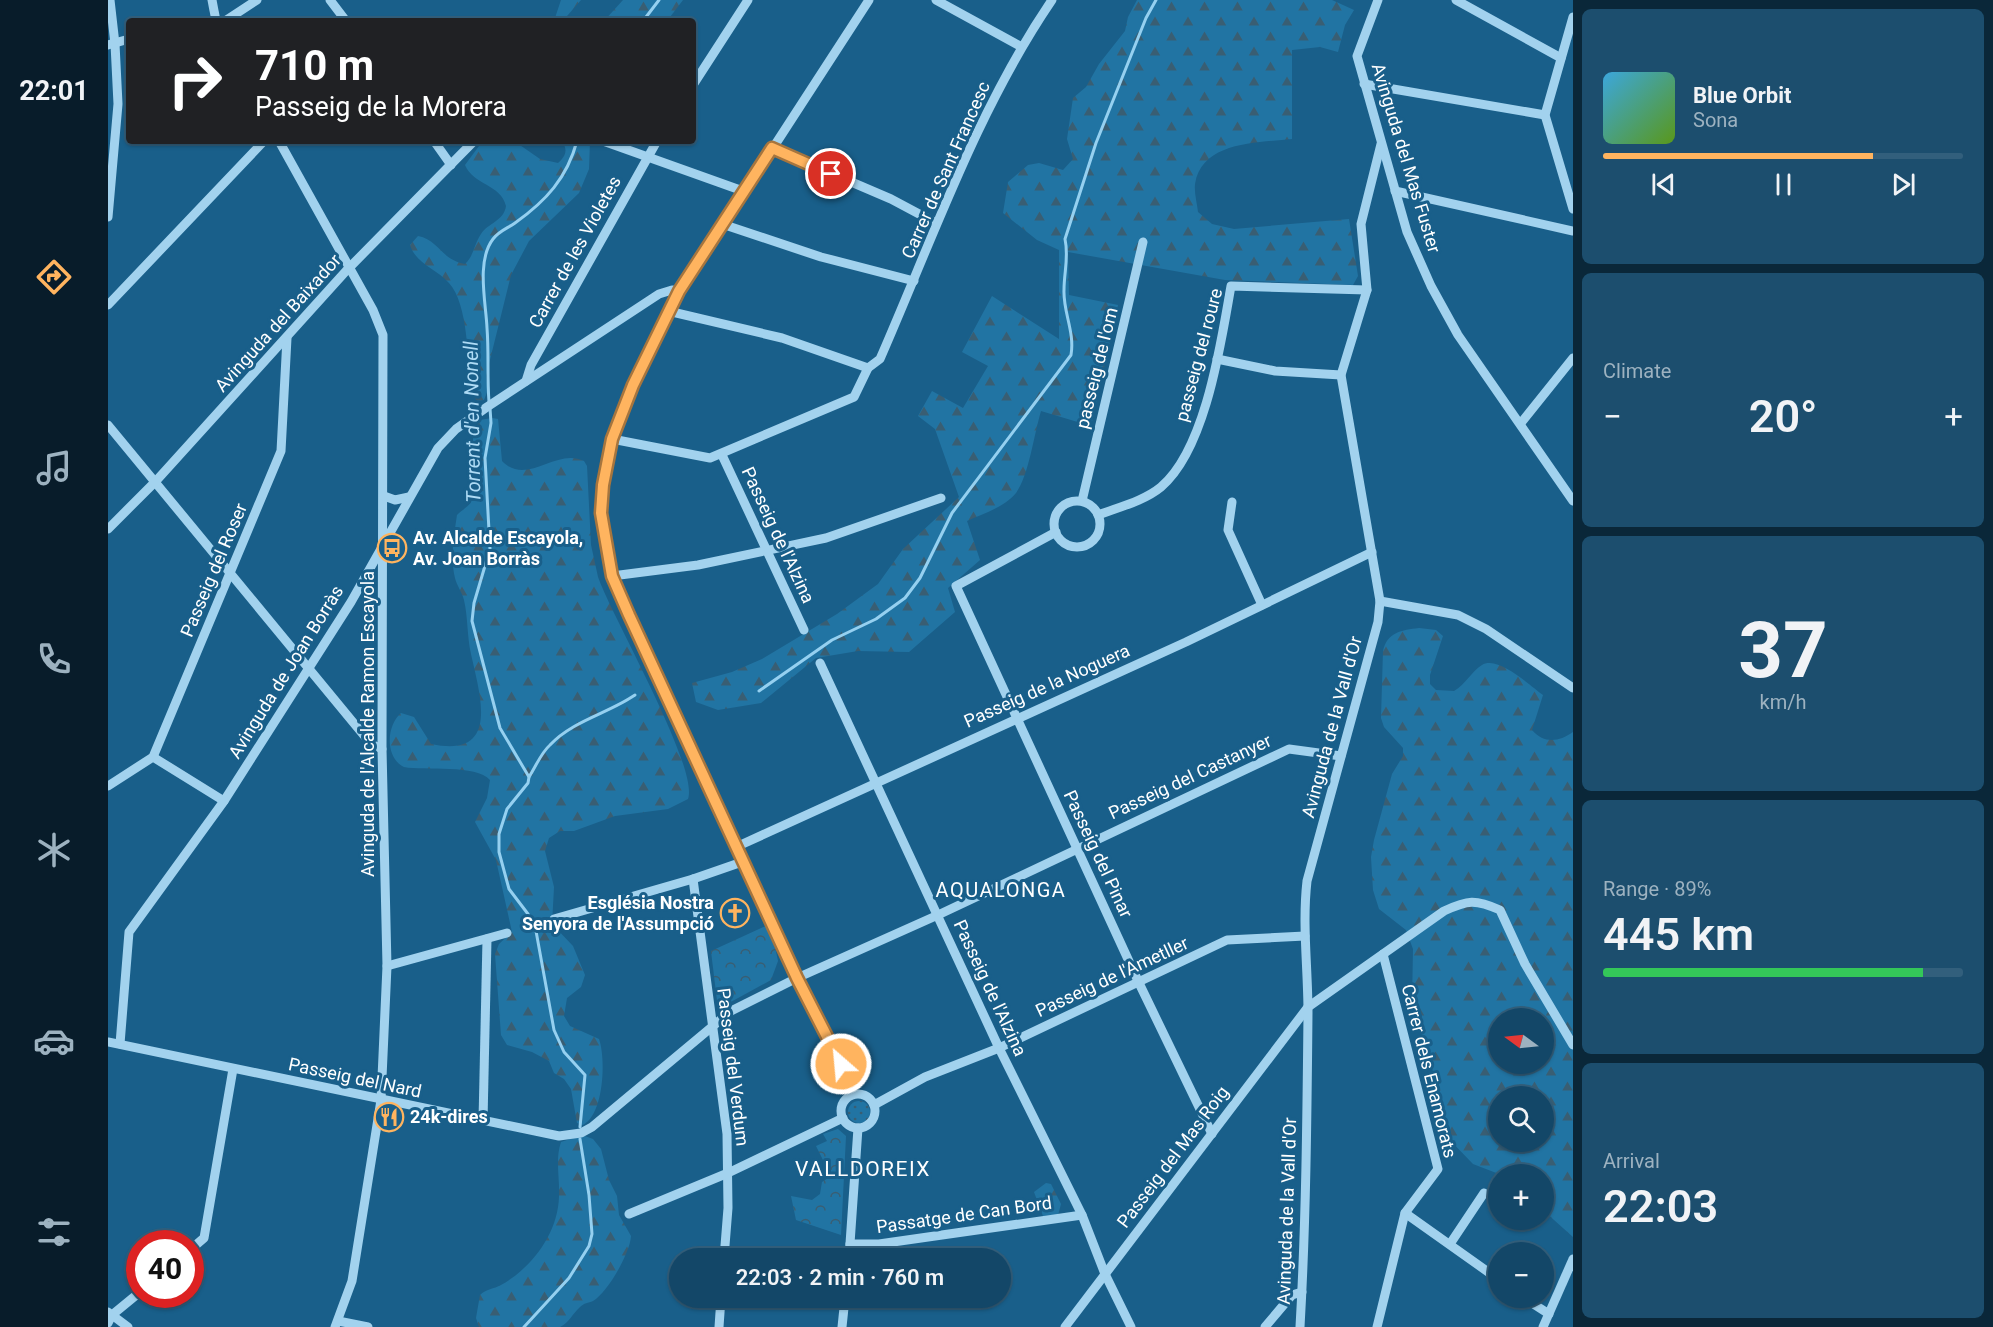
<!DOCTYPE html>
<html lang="en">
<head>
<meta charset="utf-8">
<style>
  body { margin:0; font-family:Roboto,sans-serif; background:#1c4e6e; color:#f1f3f6; height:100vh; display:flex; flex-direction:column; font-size:22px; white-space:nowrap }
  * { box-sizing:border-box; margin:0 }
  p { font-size:20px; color:#9db2c0 }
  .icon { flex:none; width:33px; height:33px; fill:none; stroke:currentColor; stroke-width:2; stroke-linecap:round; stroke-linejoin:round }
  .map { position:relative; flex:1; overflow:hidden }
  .sheet { display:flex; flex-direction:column; gap:9px; padding:9px; background:#0a2739; width:420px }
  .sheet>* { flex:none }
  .banner { position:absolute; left:18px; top:18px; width:570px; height:126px; border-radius:6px; box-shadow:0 2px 4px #0004,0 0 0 2px #325f7c; background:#202124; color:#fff; overflow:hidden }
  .needle { width:39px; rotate:285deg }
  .fabs { position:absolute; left:1380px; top:1008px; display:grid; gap:12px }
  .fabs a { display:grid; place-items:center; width:66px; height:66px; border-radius:50%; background:#134768; box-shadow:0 2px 4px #0004,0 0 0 2px #325f7c; font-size:30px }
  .speed { position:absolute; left:18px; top:1230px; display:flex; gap:12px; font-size:30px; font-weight:700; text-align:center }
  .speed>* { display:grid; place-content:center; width:78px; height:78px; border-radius:50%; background:#134768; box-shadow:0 2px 4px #0004,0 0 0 2px #325f7c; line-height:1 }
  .speed .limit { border:9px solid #d22; background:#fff; color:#111 }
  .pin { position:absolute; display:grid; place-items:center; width:51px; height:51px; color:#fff; margin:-26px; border:3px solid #fff; border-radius:50%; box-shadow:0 2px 6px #0007 }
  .me { position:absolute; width:66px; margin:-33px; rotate:333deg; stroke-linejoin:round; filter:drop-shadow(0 0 4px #0008) }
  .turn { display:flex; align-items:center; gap:21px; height:126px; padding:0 30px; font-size:27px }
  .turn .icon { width:78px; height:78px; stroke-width:2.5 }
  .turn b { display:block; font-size:42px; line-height:51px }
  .big { font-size:45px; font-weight:600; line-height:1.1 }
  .sheet .card { flex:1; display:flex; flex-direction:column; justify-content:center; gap:9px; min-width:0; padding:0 21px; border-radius:9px; background:#1c4e6e }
  .sheet .dial { align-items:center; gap:0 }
  .dial b { font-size:78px; line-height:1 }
  .song { display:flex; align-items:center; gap:18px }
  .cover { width:72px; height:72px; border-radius:9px; background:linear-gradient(135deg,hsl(200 70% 55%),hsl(90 70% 35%)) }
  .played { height:6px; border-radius:3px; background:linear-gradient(90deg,#ffb45f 75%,#325f7c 75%) }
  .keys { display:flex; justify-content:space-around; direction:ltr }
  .heat { display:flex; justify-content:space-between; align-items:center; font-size:33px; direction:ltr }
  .charge { height:9px; border-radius:4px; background:linear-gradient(90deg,#34c759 89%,#325f7c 0) }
  .trip { position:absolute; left:561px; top:1248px; width:342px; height:60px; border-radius:30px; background:#134768; box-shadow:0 2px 4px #0004,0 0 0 2px #325f7c; font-weight:600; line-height:60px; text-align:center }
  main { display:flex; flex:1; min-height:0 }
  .dock { display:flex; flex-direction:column; width:108px; justify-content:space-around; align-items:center; background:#081c2a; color:#9db2c0 }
  .dock .icon { width:42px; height:42px }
  .dock .selected { color:#ffb45f }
  .dock b { font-size:27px; color:#f1f3f6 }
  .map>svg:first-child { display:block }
</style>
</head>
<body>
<main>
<nav class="dock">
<b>22:01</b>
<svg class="icon selected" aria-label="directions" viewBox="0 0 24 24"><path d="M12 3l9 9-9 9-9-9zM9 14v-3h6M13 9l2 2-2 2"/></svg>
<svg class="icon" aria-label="music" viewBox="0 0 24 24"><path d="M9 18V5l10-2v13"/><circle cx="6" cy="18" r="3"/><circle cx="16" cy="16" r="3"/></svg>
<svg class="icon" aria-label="phone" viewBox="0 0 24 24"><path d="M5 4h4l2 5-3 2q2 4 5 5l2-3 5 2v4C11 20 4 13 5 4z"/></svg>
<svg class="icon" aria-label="climate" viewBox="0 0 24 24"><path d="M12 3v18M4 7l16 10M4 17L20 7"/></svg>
<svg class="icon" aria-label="car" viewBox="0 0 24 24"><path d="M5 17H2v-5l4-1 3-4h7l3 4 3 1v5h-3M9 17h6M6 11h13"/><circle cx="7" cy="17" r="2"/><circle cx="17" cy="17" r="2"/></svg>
<svg class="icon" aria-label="filters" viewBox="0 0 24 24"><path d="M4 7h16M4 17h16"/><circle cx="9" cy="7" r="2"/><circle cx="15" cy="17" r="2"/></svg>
</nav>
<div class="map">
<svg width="1465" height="1327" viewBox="0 0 1465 1327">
  <defs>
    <pattern id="grass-dots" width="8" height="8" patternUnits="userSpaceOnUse" patternTransform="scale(1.5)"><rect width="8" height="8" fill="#2174a3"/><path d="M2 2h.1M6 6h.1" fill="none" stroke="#395e73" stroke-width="1.8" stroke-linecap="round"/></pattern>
    <pattern id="forest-firs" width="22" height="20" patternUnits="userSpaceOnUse" patternTransform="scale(1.5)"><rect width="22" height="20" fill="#2174a3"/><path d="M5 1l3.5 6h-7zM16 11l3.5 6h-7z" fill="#395e73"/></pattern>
    <pattern id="park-crowns" width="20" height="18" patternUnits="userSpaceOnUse" patternTransform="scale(1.5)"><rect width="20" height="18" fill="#2174a3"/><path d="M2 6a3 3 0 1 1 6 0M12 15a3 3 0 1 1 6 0" fill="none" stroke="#395e73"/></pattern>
  </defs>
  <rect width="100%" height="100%" fill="#195f8a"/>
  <circle fill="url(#grass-dots)" cx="751" cy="1112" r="11"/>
  <g fill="url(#forest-firs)" fill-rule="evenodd">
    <path d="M 453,0 L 473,0 L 459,16 L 446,21 Z"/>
    <path d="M 515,0 L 575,0 L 559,21 L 496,21 Z"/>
    <path d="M 1029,0 L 1224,0 L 1246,10 L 1237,25 L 1230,52 L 1212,47 L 1184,50 L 1184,139 C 1150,143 1094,141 1087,184 C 1086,193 1089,203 1090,212 L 1104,224 L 1126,229 L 1241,219 L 1250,276 L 1245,285 L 1117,280 L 960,252 L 961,295 L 1010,305 L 983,426 L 933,411 C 926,434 921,475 908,493 C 897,507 874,514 859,521 L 872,560 L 840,588 L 847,612 L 801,652 L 750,651 L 708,658 L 653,703 L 610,710 L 588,702 L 584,683 L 624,672 L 654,659 L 729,614 L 770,584 L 795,549 L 851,497 L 827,429 L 810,416 L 824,391 L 855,408 L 880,366 L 854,352 L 884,296 L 951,339 L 951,250 L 929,240 L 895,213 L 900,182 L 920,165 L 931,163 L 955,170 L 965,159 L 959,139 L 965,98 L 978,87 L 991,64 L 1017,31 L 1020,17 Z"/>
    <path d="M 406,141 L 432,159 L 450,163 C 458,156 460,150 454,141 L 482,141 L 481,169 L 471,193 L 421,241 L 403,275 L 378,376 L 380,390 L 376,400 L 369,401 L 361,391 C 361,364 360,303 341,283 C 329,269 308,264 302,245 L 310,236 C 331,240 333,260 357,264 C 366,256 366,244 373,234 C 380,223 396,221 398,206 C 393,184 365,185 357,165 L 374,142 Z"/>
    <path d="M 384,418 L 390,419 L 394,461 C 419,487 448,447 476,461 L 479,466 L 483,545 L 490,577 C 505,619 591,767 580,799 L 560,809 L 507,816 L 466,831 L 452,831 L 441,838 L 437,851 L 446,887 L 444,924 L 465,946 L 477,975 L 473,987 L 459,998 L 456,1016 L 462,1026 L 491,1039 C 498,1059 496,1114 475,1125 L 469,1123 L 463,1089 L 456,1079 L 446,1073 L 441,1061 L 424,1052 L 399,1045 L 393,1035 L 387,954 L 391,944 L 404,932 L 388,860 L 367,822 L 379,798 L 382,780 C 368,764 318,771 296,767 C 277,758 278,726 293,713 L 306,717 L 323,744 C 393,759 372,695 363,654 C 359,636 360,617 356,600 C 354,592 349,586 347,578 C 342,557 346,536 349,515 C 354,510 360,507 363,502 C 380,478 353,445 372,420 Z"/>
    <path d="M 1311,628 L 1328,630 L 1335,636 L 1322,675 L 1322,684 L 1328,690 L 1346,691 C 1358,684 1363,672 1374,665 C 1390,655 1422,686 1435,695 L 1424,730 C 1436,744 1451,742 1465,732 L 1465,1237 L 1436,1211 L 1436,1174 L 1391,1174 L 1365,1164 L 1339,1137 L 1332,1094 L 1304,1004 L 1305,949 L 1298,930 L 1271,909 L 1265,890 L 1263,857 L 1266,840 L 1284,774 L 1295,756 L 1295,748 L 1276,727 L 1273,718 L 1275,651 C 1279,632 1294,630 1311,628 ZM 1390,1018 L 1436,1018 L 1436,1064 L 1390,1064 ZM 1390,1096 L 1436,1096 L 1436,1142 L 1390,1142 Z"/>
    <path d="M 474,1135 L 485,1139 L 493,1149 L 501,1180 L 509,1196 L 511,1215 L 523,1236 C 522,1253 500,1292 485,1301 C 480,1303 476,1303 472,1307 C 464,1314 462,1322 452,1327 L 371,1327 L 368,1318 L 372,1295 C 378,1289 386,1289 393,1285 C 424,1268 450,1233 451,1197 C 452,1178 447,1160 453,1142 Z"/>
    <path d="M 938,1183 L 943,1184 L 953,1204 L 950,1215 L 935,1216 L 926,1192 Z"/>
  </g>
  <g fill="url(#park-crowns)">
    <path d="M 662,924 L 670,961 L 663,980 L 610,1009 L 603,951 Z"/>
    <path d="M 730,1129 L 738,1136 L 733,1235 L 688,1220 L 683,1196 L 704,1200 L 712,1194 L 714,1182 L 723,1176 L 708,1146 L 719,1141 L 715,1134 Z"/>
  </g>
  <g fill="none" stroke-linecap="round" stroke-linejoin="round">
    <g stroke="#95d0f0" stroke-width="3">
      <path d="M 535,21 L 551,0"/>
      <path d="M 381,402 C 379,377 381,353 379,328 C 378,303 368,261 385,239 C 391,231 400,228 407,223 C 438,201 459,178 469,141"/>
      <path d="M 382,408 L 383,423 L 377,458 L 382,549 L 366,603 L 364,621 L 392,728 L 421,777 L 420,783 L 399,809 L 391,834 L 391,852 L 401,889 L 420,914 L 428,931 L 446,1030 L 456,1052 L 477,1075 L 472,1127"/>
      <path d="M 651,691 L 724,640 L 768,619 L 797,598 L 812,578 L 844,513 L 963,355 C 967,332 955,312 956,290 C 956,272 961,257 957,239 L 988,143 L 1038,18 L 1048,0"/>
      <path d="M 421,777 C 428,766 433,753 442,745 C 464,721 501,713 527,695"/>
      <path d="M 416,1327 L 461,1278 L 481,1246 L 484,1234 L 481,1195 L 472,1139"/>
    </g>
    <g stroke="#a2d2ee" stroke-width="9">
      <path d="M 104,0 L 108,21"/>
      <path d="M 222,0 L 238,21"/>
      <path d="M 828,0 L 912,46"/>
      <path d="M 1270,0 L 1249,56 L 1299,232 L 1323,286 L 1350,335 L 1465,501"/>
      <path d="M 1348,0 L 1453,58"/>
      <path d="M 1465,17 L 1437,115 L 1465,209"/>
      <path d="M 117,21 L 149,0"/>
      <path d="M 0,45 L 21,39"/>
      <path d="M 1256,84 L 1437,115"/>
      <path d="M 585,85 L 640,0"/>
      <path d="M 171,141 L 265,310 L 275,335 L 274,749 L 279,966 L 273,1100 L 244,1281 L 227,1327"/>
      <path d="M 326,141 L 343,165"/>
      <path d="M 495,141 L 635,191"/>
      <path d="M 664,148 L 783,199 L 828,223"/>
      <path d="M 1287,191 L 1465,231"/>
      <path d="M 0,217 L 10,104 L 7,44 L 2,0"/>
      <path d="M 614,224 L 713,257 L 806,281"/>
      <path d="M 0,305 L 156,141"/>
      <path d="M 560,311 L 674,338 L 760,368"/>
      <path d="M 1109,359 L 1167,371 L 1233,375"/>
      <path d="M 418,381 L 423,365 L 549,141"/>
      <path d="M 1413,423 L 1465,358"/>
      <path d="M 0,425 L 263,744 L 274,749"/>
      <path d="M 504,439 L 602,458 L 746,397 L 760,368 L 772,359 C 825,238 869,110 944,0"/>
      <path d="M 614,455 L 696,630"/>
      <path d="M 276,496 L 287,500 L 301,497"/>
      <path d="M 974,501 L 1035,242"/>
      <circle cx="969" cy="524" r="23"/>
      <path d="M 1124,502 L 1120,530 L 1154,605"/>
      <path d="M 990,515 C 1011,507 1036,501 1053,487 C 1098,449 1113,342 1123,286 L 1259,290"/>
      <path d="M 0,529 L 48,481 L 238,271 L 366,141"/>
      <path d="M 948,532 L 848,586 L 1031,983 L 1104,1134"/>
      <path d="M 504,576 L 590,565 L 718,538 L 833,498"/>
      <path d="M 1272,601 L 1350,615 L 1378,629 L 1465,688"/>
      <path d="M 712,663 L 891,1048 L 974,1215 L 997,1274 L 1023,1327"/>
      <path d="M 45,757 L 116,801"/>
      <path d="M 0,786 L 45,757 L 173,451 L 179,338"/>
      <path d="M 628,847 L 1078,642 L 1264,552"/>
      <path d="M 585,879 L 619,1134 L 620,1208 L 616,1258"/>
      <path d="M 446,919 L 585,879 L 634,862"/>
      <path d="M 279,966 L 399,933"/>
      <path d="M 0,1042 L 451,1136 L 473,1133 L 484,1127 L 623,1011 L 689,978 L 830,915 L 1181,749 L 1233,756"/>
      <path d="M 12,1044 L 21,932 L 116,801 L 243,602 L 330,448 L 348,429 L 379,407 L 551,294 L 564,290 L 571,291"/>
      <path d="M 746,1094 L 600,790 L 521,615 L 504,576 L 493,513 L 500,456 L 511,418 L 565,302 L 761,0"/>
      <circle cx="750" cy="1111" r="17"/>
      <path d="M 766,1105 L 817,1077 L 891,1048 L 1119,940 L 1197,936"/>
      <path d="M 375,1121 L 379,939"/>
      <path d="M 1297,1213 L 1390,1279"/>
      <path d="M 521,1214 L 620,1173 L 735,1118"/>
      <path d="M 742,1244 L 771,1244 L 974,1215"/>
      <path d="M 1342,1244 L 1376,1193"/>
      <path d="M 82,1250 L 96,1238 L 125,1069"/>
      <path d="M 741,1258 L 750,1128"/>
      <path d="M 1416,1298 L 1441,1314"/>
      <path d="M 0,1312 L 20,1327"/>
      <path d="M 230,1321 L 260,1327"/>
      <path d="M 0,1323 L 4,1315 L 32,1292"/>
      <path d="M 611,1327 L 613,1298"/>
      <path d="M 734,1327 L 737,1298"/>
      <path d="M 957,1327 L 1200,1007 L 1336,911 C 1360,900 1367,899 1392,910 L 1417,964 L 1465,1045"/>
      <path d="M 1157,1327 L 1184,1295 L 1194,1292"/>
      <path d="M 1192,1327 C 1198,1222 1199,1118 1200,1013 C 1200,968 1194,925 1199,881 L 1270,622 L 1272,601 L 1233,375 L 1259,290 L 1253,224 L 1273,144"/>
      <path d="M 1269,1327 L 1297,1213 L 1330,1169 L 1275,954"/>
      <path d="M 1435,1327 L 1465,1259"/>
    </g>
  </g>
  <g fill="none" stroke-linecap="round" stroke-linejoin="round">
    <g stroke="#a6753e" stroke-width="15">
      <path id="route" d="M 723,174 L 664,148 L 571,291 L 525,385 L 504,439 L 495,485 L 493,513 L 504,576 L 521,615 L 689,978 L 733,1064"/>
    </g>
    <use href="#route" stroke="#ffb45f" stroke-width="10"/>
  </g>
  <defs>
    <g id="bus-ring" transform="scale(1.5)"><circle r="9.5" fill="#195f8a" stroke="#ffb45f" stroke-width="1.5"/><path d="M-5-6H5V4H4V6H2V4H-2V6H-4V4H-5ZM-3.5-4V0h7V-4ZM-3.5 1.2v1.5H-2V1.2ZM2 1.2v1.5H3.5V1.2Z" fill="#ffb45f"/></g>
    <g id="church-ring" transform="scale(1.5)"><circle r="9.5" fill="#195f8a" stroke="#ffb45f" stroke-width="1.5"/><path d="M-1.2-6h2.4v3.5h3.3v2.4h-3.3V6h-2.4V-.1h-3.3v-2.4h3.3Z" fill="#ffb45f"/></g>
    <g id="restaurant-ring" transform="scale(1.5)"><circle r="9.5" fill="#195f8a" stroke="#ffb45f" stroke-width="1.5"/><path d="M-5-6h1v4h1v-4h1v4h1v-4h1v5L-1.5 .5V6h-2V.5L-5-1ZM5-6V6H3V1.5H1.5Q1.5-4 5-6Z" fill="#ffb45f"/></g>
  </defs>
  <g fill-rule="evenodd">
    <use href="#bus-ring" x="284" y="548"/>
    <use href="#church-ring" x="627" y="913"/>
    <use href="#restaurant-ring" x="281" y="1117"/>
  </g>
  <g text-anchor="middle" stroke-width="6" stroke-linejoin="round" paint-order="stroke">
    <g font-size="18" fill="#fff" stroke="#195f8a">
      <text transform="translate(1298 158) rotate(73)" y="6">Avinguda del Mas Fuster</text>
      <text transform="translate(838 170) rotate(-66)" y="6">Carrer de Sant Francesc</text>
      <text transform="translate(467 252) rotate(-61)" y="6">Carrer de les Violetes</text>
      <text transform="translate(170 323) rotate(-48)" y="6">Avinguda del Baixador</text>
      <text transform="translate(1091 355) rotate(-75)" y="6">passeig del roure</text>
      <text transform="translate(989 368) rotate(-76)" y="6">passeig de l'om</text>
      <text transform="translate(670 535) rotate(65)" y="6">Passeig de l'Alzina</text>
      <text transform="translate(106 570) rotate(-67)" y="6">Passeig del Roser</text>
      <text transform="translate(178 672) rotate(-58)" y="6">Avinguda de Joan Borràs</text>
      <text transform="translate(939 686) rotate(-24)" y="6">Passeig de la Noguera</text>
      <text transform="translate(260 724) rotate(-90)" y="6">Avinguda de l'Alcalde Ramon Escayola</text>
      <text transform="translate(1224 727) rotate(-75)" y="6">Avinguda de la Vall d'Or</text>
      <text transform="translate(1082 777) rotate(-25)" y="6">Passeig del Castanyer</text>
      <text transform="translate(990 854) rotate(65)" y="6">Passeig del Pinar</text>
      <text transform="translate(1004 977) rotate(-25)" y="6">Passeig de l'Ametller</text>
      <text transform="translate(882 988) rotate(65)" y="6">Passeig de l'Alzina</text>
      <text transform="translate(625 1067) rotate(83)" y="6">Passeig del Verdum</text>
      <text transform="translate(1321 1071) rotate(76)" y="6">Carrer dels Enamorats</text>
      <text transform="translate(247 1078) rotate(12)" y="6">Passeig del Nard</text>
      <text transform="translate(1065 1157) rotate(-53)" y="6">Passeig del Mas Roig</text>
      <text transform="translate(1179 1211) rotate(-88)" y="6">Avinguda de la Vall d'Or</text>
      <text transform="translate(856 1215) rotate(-8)" y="6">Passatge de Can Bord</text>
    </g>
    <g font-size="18" font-weight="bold" fill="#fff" stroke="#195f8a" text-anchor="start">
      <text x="305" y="544">Av. Alcalde Escayola,<tspan x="305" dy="21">Av. Joan Borràs</tspan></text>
      <text x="606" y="909" text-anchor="end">Església Nostra<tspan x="606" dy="21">Senyora de l'Assumpció</tspan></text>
      <text x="302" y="1123">24k-dires</text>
    </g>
    <g font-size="20" font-style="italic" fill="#aedbf5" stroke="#195f8a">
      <text transform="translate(364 422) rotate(-91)" y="7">Torrent d'en Nonell</text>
    </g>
    <g font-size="20" letter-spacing="1.5" fill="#fff" stroke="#195f8a">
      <text x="893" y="897">AQUALONGA</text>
    </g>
    <g font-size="21" letter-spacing="1.5" fill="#fff" stroke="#195f8a">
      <text x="755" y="1176">VALLDOREIX</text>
    </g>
  </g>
</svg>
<div class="fabs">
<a><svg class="needle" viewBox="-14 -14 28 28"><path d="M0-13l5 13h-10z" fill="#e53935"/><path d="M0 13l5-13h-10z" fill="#9db2c0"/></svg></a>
<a><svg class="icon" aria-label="search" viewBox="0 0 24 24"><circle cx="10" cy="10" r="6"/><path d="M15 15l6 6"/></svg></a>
<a>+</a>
<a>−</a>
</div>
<div class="speed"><div class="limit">40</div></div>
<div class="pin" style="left:723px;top:174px;background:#d93025"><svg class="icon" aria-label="arrive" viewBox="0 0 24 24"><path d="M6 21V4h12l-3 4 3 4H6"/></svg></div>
<svg class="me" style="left:733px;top:1064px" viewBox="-20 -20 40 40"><circle r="17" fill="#ffb45f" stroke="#fff" stroke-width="3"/><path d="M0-11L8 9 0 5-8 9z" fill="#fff"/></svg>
<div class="trip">22:03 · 2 min · 760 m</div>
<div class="banner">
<div class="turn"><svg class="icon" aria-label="right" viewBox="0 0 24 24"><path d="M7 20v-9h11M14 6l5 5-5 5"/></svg><div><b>710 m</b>Passeig de la Morera</div></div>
</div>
</div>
<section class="sheet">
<div class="card">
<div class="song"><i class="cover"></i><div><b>Blue Orbit</b><p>Sona</p></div></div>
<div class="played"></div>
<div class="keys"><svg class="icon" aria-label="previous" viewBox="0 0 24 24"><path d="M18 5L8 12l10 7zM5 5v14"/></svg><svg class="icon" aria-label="pause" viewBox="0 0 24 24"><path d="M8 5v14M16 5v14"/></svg><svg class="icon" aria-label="next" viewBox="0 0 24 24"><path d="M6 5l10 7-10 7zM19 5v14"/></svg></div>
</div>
<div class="card"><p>Climate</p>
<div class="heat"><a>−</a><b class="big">20°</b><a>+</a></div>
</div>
<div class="card dial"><b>37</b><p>km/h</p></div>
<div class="card"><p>Range · 89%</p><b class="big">445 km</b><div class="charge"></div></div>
<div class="card"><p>Arrival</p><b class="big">22:03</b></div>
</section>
</main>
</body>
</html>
